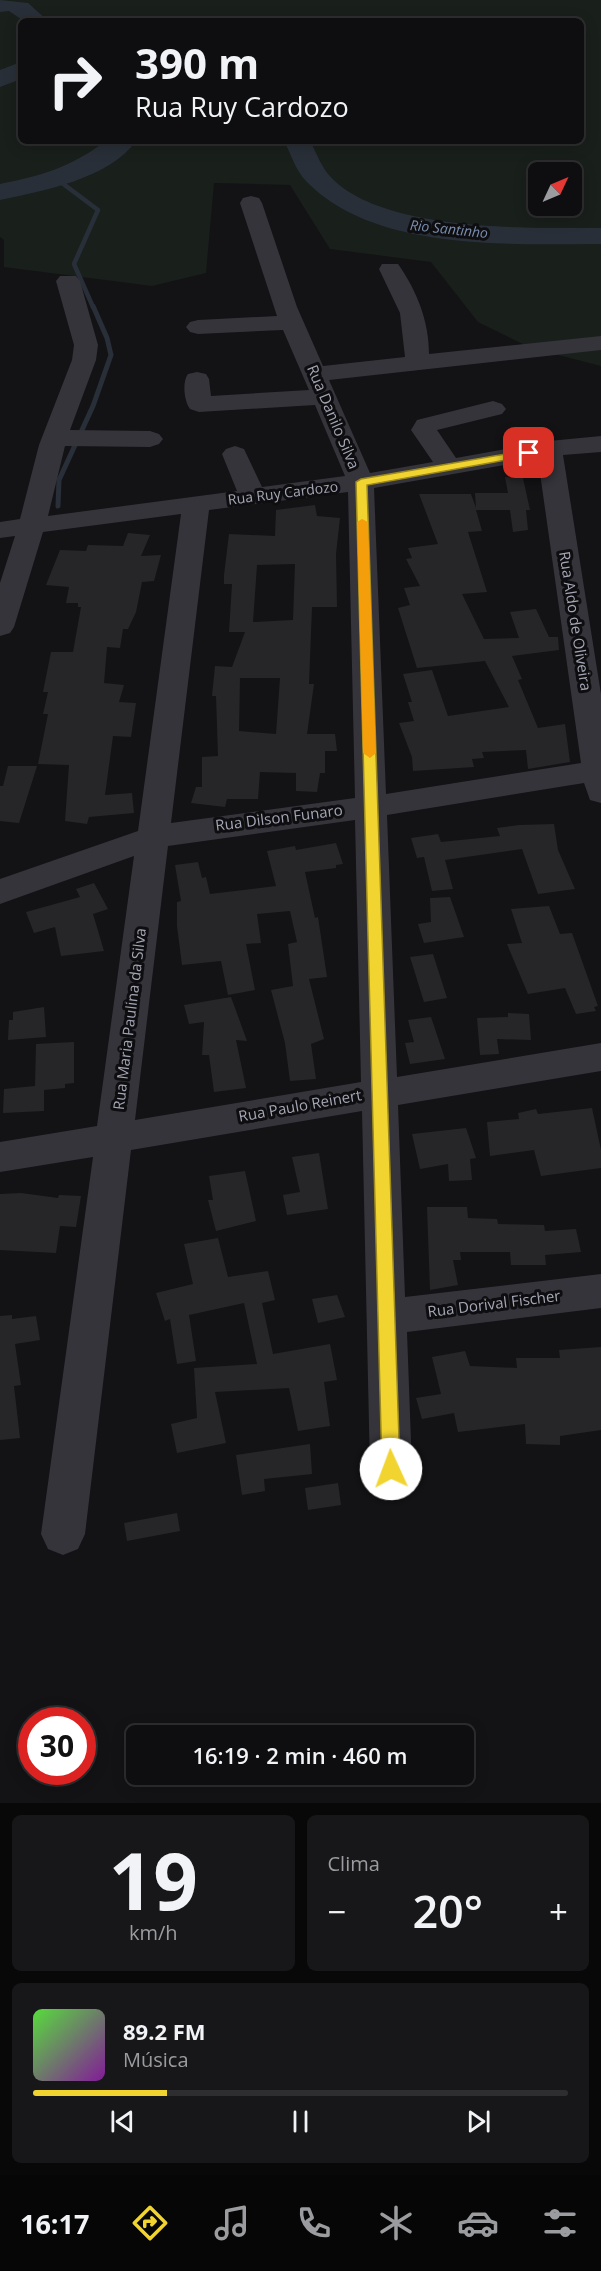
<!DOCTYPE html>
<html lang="pt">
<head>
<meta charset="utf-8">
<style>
  body { margin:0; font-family:"Open Sans",sans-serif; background:#171719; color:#f1f3f6; height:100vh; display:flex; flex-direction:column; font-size:22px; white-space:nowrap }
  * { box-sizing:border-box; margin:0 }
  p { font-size:20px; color:#9b9c9f }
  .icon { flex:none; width:33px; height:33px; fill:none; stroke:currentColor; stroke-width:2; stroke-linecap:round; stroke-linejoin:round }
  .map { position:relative; height:1803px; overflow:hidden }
  .side { display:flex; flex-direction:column; gap:12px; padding:12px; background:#080809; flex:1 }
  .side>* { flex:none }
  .top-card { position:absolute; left:18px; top:18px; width:566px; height:126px; border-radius:9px; box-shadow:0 3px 15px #0003,0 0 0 2px #2e2e30; background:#0e0e10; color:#f1f3f6; overflow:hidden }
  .needle { width:39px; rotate:46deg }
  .fabs { position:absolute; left:528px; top:162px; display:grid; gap:12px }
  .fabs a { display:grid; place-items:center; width:54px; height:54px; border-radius:9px; background:#0e0e10; box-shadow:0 3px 15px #0003,0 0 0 2px #2e2e30; font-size:30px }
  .speed { position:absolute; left:18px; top:1707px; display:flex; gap:12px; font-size:30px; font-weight:700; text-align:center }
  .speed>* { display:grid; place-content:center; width:78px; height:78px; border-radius:50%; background:#0e0e10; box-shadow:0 3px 15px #0003,0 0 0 2px #2e2e30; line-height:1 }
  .speed .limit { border:9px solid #d22; background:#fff; color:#111 }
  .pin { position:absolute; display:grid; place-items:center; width:51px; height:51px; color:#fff; margin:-26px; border-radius:12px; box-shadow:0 3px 9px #0006 }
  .me { position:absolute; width:66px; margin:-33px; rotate:358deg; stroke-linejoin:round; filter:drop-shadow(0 0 4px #0008) }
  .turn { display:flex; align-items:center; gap:21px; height:126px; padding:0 18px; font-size:27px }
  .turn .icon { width:78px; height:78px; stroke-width:2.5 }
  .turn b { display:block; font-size:42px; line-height:51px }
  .big { font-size:45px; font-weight:600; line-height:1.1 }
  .side .card { flex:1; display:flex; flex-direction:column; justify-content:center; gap:9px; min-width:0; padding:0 21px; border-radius:9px; background:#171719 }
  .side .dial { align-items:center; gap:0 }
  .dial b { font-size:78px; line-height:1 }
  .song { display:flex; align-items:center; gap:18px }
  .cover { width:72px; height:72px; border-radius:9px; background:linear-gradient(135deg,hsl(110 70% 55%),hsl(290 70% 35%)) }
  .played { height:6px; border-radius:3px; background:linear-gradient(90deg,#f1d42f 25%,#2e2e30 25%) }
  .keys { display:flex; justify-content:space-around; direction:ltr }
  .heat { display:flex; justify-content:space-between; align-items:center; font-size:33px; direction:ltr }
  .side .tiles { flex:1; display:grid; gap:12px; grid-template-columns:1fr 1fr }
  .card:last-child { grid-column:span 2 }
  .trip { position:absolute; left:126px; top:1725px; width:348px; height:60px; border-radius:9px; background:#0e0e10; box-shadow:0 3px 15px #0003,0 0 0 2px #2e2e30; font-weight:600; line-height:60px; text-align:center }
  .dock { display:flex; height:96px; justify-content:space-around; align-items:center; background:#060606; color:#9b9c9f }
  .dock .icon { width:42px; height:42px }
  .dock .current { color:#f1d42f }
  .dock b { font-size:27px; color:#f1f3f6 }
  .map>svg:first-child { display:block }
</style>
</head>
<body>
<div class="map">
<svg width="601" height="1803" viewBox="0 0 601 1803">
  <rect width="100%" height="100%" fill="#131315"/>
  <path fill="#191f1b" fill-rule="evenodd" d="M 0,0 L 601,0 L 601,366 L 531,348 L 478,322 L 431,262 L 330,249 L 290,185 L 214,183 L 206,273 L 152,286 L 4,267 L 4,240 L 0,237 ZM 21,21 L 580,21 L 580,141 L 21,141 ZM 538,172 L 572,172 L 572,206 L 538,206 Z"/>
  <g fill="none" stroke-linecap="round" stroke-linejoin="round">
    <path stroke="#292f38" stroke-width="4.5" d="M 58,180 L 98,210 L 74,264 L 93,307"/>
    <path stroke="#292f38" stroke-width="5" d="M 58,506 L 59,480 L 93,406 L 111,355 L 107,338 L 93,306"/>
    <g fill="#292f38" fill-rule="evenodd">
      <path d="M 0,0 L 28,3 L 48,21 L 24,21 L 9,11 L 0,12 Z"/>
      <path d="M 21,62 L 21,79 L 0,87 L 0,70 Z"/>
      <path d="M 106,141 L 136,141 C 109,179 42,191 0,200 L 0,184 C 44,175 69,168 106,141 Z"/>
      <path d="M 284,141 L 310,141 C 315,150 319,161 325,170 C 370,233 531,228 601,228 L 601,244 C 511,244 374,252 306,181 C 296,171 291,154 284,141 Z"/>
    </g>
  </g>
  <g fill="#262629" fill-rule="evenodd">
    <path d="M 505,477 L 523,478 L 530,510 L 526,510 L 528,530 L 513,532 L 510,510 L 476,510 L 482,531 L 468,532 L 487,592 L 462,594 L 484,639 L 519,638 L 510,612 L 536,609 L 549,637 L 558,637 L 559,650 L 512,656 L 522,679 L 518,680 L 538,728 L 565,724 L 570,762 L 528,769 L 526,750 L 482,752 L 484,758 L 472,759 L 474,767 L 413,771 L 412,757 L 399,723 L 414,721 L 408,702 L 412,702 L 403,674 L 432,670 L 448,716 L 509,707 L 485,661 L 417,668 L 398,608 L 410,605 L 404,588 L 420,586 L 406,559 L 412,558 L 408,548 L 438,544 L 419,494 L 471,494 L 476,508 L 475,493 L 508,493 Z"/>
    <path d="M 315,505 L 317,516 L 340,518 L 336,554 L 337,607 L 312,607 L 309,684 L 314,684 L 307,734 L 335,734 L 337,751 L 325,751 L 325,773 L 320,773 L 317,792 L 296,791 L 296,773 L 260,772 L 258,799 L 227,799 L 225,807 L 191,803 L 196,787 L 202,787 L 202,757 L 218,756 L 216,696 L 212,696 L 215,666 L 232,667 L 245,632 L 229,632 L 232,584 L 224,584 L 224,575 L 229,534 L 275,536 L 276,510 ZM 295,564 L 293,620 L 253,622 L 257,565 ZM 240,678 L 280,678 L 276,734 L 239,731 Z"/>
    <path d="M 128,533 L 150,535 L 141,556 L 161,555 L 154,581 L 142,582 L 136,612 L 128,629 L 123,629 L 120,648 L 107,647 L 104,683 L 124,685 L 119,702 L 136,703 L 131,737 L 113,736 L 105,795 L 132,793 L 134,813 L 89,817 L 87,824 L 65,821 L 69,765 L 38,764 L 48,714 L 43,714 L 48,692 L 43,692 L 51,652 L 73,652 L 81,607 L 78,607 L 78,603 L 66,603 L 69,587 L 46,585 L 60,550 L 86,551 L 88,545 L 123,546 Z"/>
    <path d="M 8,766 L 37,766 L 19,823 L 0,821 L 0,786 L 3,786 Z"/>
    <path d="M 554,824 L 558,850 L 575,889 L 538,894 L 522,849 L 445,860 L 453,889 L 432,891 L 424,857 L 417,858 L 411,838 L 438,834 L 441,842 L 500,836 L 497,828 L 519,825 Z"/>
    <path d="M 336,843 L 343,864 L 336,865 L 336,868 L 305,872 L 315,918 L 318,917 L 327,977 L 309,979 L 324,1039 L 311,1044 L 316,1079 L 290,1081 L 285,1043 L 271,990 L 293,986 L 288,944 L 297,942 L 290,911 L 257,914 L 261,943 L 246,944 L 255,990 L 228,995 L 221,961 L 182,965 L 177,926 L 177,902 L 181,901 L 175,865 L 198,862 L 202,878 L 206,877 L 210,894 L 276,886 L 267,851 L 295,846 L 296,850 Z"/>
    <path d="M 94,883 L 108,909 L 93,914 L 104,951 L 61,956 L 55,927 L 34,933 L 26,912 L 80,897 L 76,889 Z"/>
    <path d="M 450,897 L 464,937 L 424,943 L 418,924 L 431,922 L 430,898 Z"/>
    <path d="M 549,906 L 560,934 L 572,933 L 598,1006 L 594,1007 L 596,1011 L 576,1014 L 565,988 L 528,994 L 507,944 L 522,943 L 511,909 Z"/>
    <path d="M 433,954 L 447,998 L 424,1002 L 410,957 Z"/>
    <path d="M 231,997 L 247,1041 L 236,1040 L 246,1088 L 214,1092 L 209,1055 L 202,1055 L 204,1022 L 189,1024 L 184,1005 Z"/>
    <path d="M 44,1007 L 46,1037 L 8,1040 L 9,1020 L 13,1020 L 13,1012 Z"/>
    <path d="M 508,1013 L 529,1014 L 531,1040 L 497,1039 L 499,1054 L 480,1055 L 477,1018 L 508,1017 Z"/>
    <path d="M 431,1017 L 445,1059 L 410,1064 L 405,1043 L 414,1042 L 408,1020 Z"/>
    <path d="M 74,1042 L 74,1083 L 65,1084 L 65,1088 L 44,1090 L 44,1111 L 3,1113 L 4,1089 L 35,1086 L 36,1044 Z"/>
    <path d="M 592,1108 L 601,1150 L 601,1168 L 541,1176 L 534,1150 L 490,1156 L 487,1122 L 519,1119 L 518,1113 L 536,1109 L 538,1114 Z"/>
    <path d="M 466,1128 L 476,1158 L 470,1159 L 472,1180 L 449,1181 L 448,1164 L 420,1169 L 412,1134 Z"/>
    <path d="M 319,1153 L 328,1209 L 287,1215 L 283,1195 L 300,1192 L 292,1157 Z"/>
    <path d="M 245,1171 L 256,1221 L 216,1231 L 208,1200 L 213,1200 L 209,1176 Z"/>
    <path d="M 21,1193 L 58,1198 L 59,1195 L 81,1196 L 76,1227 L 60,1226 L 56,1253 L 0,1250 L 0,1194 Z"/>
    <path d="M 427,1207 L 467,1207 L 468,1218 L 497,1219 L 498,1224 L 544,1225 L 545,1231 L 576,1229 L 581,1252 L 545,1255 L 546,1265 L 511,1265 L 510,1252 L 460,1252 L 461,1260 L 453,1260 L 458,1285 L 430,1290 Z"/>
    <path d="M 218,1238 L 228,1277 L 268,1271 L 275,1300 L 262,1303 L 273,1354 L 330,1344 L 337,1380 L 324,1382 L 330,1426 L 298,1431 L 289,1388 L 215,1392 L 226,1443 L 177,1453 L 171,1424 L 197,1418 L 194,1368 L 257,1364 L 244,1303 L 189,1315 L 196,1361 L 177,1364 L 170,1319 L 165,1321 L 156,1293 L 193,1284 L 184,1244 Z"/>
    <path d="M 337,1295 L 345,1317 L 318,1323 L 312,1299 Z"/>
    <path d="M 12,1315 L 12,1319 L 36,1316 L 40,1340 L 15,1344 L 21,1385 L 14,1386 L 20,1438 L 0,1440 L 0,1316 Z"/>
    <path d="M 601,1347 L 601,1430 L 560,1436 L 560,1445 L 526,1444 L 525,1424 L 458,1432 L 454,1413 L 422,1419 L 416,1398 L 441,1394 L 432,1357 L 465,1351 L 470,1366 L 517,1368 L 516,1358 L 560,1358 L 559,1350 Z"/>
    <path d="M 310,1444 L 312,1474 L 264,1479 L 265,1491 L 242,1495 L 236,1455 Z"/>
    <path d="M 338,1483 L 341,1505 L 308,1510 L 305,1488 Z"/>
    <path d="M 177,1513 L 180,1531 L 127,1541 L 124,1523 Z"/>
  </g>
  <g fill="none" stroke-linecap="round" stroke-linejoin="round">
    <path fill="#34343a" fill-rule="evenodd" d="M 251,196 L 259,198 L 262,203 L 297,307 L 323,366 L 405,357 L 400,313 L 379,269 L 382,264 L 398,264 C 417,291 429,321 429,354 L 601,336 L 601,350 L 329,380 L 370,473 L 433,462 L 411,430 L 417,420 L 493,401 L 502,404 L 506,409 L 502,414 L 437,430 L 456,458 L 549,441 L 601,436 L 601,452 L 563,455 L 601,694 L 601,803 L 590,800 L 584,783 L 387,815 L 397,1077 L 601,1043 L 601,1071 L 398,1105 L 405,1297 L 601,1274 L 601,1308 L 407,1332 L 412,1469 L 406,1483 L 391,1489 L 376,1483 L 370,1469 L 362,1111 L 131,1150 L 85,1534 L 78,1549 L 63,1555 L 48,1549 L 41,1534 L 93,1157 L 0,1172 L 0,1142 L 97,1126 L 134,856 L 0,904 L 0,879 L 138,831 L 181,514 L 43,532 L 14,627 L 10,633 L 0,636 L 0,583 L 15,536 L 0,538 L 0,522 L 20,519 L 39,445 L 72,360 L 74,345 L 56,281 L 60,276 L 76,276 L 80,281 L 98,345 L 96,360 L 70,430 L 150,431 L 159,434 L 163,439 L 159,444 L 150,447 L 65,446 L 48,516 L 237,491 L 222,454 L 226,449 L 235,446 L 244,449 L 262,487 L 345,476 L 315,405 L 199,412 L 190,409 C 184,401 182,382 188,374 L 197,372 L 206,374 L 209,379 L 211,396 L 309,390 L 283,330 L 198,334 L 190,332 L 186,327 L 190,322 L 198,320 L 277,316 L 240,203 L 243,198 ZM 538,459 L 581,763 L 386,794 L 374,488 ZM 348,492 L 355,798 L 171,823 L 209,510 ZM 355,820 L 361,1082 L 135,1120 L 168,846 Z"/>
  </g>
  <path fill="#f1d42f" stroke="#9d8a1f" stroke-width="1.5" d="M 529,450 L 534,453 L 533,455 L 367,485 L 400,1469 L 397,1474 L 391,1477 L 385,1474 L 382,1469 L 356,482 L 361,479 Z"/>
  <path fill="#f59e0b" d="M 362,519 L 368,522 L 376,753 L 370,758 L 363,753 L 357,522 Z"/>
  <g text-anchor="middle" stroke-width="6" stroke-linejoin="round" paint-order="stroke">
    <g font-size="14" font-style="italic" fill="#7b8eb0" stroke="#0e0e10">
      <text transform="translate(449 229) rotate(6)" y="5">Rio Santinho</text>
    </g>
    <g font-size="14" fill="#a5a6b5" stroke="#0e0e10">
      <text transform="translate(283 493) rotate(-7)" y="5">Rua Ruy Cardozo</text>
    </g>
    <g font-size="15" fill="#a5a6b5" stroke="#0e0e10">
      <text transform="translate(333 417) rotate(67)" y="5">Rua Danilo Silva</text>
      <text transform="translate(575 621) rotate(81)" y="5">Rua Aldo de Oliveira</text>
      <text transform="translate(279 818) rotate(-7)" y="5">Rua Dilson Funaro</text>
      <text transform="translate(130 1019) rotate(-83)" y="5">Rua Maria Paulina da Silva</text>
      <text transform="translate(300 1106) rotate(-10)" y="5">Rua Paulo Reinert</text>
      <text transform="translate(494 1304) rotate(-7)" y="5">Rua Dorival Fischer</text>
    </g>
  </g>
</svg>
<div class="fabs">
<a><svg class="needle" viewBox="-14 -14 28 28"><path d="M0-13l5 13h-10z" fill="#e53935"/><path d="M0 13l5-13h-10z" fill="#9b9c9f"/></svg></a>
</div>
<div class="speed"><div class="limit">30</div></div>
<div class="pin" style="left:529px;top:453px;background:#d93025"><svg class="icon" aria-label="arrive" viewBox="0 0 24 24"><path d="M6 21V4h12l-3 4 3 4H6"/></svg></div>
<svg class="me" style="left:391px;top:1469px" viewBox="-20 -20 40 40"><circle r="19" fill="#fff"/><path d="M0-13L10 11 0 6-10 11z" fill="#f1d42f"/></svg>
<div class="trip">16:19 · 2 min · 460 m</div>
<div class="top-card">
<div class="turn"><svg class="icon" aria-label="right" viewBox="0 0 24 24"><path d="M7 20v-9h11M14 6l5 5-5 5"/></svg><div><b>390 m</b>Rua Ruy Cardozo</div></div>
</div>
</div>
<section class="side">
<div class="tiles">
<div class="card dial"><b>19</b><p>km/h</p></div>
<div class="card"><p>Clima</p>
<div class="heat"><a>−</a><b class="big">20°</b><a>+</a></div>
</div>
<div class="card">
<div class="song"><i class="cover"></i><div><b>89.2 FM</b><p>Música</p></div></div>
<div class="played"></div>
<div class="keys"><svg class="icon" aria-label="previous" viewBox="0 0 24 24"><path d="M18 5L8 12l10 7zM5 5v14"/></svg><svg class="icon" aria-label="pause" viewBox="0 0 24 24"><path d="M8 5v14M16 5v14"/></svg><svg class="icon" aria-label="next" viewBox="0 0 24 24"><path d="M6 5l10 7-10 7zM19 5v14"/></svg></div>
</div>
</div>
</section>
<nav class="dock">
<b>16:17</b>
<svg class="icon current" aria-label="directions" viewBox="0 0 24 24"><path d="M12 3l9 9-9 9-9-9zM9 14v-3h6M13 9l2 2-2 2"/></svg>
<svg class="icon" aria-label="music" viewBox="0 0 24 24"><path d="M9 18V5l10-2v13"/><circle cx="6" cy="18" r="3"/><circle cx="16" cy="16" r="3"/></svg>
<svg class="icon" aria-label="phone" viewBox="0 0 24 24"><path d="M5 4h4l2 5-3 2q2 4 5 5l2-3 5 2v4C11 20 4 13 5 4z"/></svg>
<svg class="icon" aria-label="climate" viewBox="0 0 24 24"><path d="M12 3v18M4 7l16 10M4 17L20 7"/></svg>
<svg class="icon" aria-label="car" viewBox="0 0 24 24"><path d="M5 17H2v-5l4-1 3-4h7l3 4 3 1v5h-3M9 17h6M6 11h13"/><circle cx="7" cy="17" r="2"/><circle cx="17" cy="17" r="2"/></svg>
<svg class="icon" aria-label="filters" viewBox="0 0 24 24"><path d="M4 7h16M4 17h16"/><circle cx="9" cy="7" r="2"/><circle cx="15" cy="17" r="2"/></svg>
</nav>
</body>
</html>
